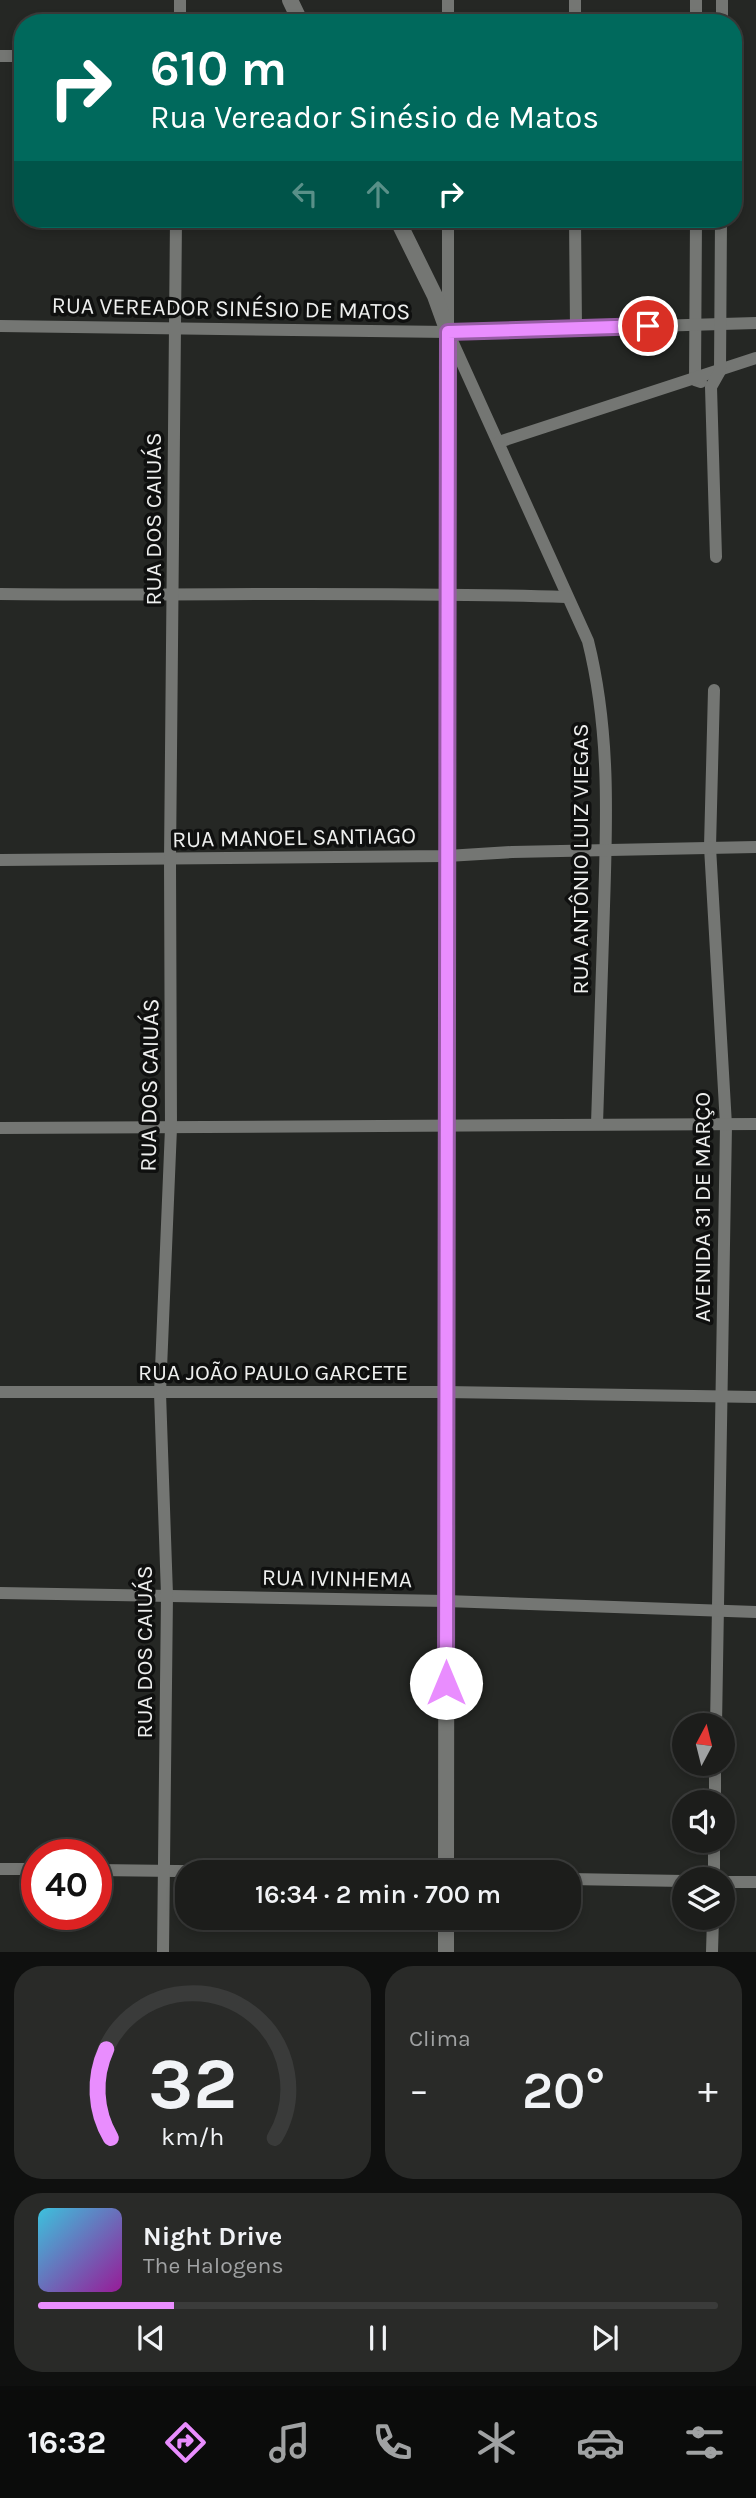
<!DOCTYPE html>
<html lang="pt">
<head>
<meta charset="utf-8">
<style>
  body { margin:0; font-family:Karla,sans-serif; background:#292a28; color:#f1f3f6; height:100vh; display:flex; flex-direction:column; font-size:26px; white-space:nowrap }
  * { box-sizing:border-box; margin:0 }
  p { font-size:23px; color:#a0a2a3 }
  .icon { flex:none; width:38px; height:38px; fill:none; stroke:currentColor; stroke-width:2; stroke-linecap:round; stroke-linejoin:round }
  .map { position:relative; height:1952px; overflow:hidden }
  .drawer { display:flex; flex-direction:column; gap:14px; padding:14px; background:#0f100f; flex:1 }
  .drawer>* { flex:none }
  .hud { position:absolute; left:14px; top:14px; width:728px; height:214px; border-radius:28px; box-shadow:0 4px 10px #0003,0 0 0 2px #3a3b3a; background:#00695c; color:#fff; overflow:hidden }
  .needle { width:46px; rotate:7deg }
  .fabs { position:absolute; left:672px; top:1713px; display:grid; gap:14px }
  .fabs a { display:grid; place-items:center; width:63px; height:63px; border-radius:50%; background:#1c1d1b; box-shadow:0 4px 10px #0003,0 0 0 2px #3a3b3a; font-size:35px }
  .speed { position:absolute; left:21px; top:1839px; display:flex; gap:14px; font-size:35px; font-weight:700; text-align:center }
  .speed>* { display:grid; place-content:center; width:91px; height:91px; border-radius:50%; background:#1c1d1b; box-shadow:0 4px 10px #0003,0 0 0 2px #3a3b3a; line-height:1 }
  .speed .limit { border:10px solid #d22; background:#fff; color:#111 }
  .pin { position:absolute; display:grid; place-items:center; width:60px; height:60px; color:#fff; margin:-30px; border:4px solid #fff; border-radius:50%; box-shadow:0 2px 7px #0007 }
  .me { position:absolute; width:77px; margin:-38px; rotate:0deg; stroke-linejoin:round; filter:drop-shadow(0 0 5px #0008) }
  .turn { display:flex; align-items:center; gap:24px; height:147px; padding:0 21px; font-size:32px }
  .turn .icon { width:91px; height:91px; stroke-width:2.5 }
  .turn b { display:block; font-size:49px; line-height:60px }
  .lanes { display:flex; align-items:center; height:66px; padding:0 21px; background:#0003; justify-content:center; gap:35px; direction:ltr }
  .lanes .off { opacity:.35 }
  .big { font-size:52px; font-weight:600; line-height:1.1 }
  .drawer .card { flex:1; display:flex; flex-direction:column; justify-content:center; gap:10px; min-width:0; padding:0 24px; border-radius:28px; background:#292a28 }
  .drawer .dial { align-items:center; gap:0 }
  .dial svg { height:182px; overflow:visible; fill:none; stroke:#3a3b3a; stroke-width:7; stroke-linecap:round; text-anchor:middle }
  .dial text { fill:#f1f3f6; stroke:none }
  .song { display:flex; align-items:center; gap:21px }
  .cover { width:84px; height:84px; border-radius:10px; background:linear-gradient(135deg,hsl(190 70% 55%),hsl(300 70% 35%)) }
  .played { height:7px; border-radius:4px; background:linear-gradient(90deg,#e98dfe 20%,#3a3b3a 20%) }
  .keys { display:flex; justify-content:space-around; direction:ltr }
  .heat { display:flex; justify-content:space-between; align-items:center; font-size:38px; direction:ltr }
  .drawer .tiles { flex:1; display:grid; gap:14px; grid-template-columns:1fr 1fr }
  .card:last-child { grid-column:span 2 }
  .trip { position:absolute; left:175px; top:1860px; width:406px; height:70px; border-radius:28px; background:#1c1d1b; box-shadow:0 4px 10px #0003,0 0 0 2px #3a3b3a; font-weight:600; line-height:70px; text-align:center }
  .tabs { display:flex; height:112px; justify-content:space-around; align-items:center; background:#0b0c0b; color:#a0a2a3 }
  .tabs .icon { width:49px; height:49px }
  .tabs .on { color:#e98dfe }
  .tabs b { font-size:32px; color:#f1f3f6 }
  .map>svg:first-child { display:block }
</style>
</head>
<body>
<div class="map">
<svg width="756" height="1952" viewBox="0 0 756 1952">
  <rect width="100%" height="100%" fill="#252724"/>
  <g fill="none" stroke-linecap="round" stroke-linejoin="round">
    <g stroke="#747673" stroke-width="12">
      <path d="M 575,0 L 575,23"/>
      <path d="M 180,23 L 180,0"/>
      <path d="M 448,23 L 448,0"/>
      <path d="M 696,23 L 696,0"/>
      <path d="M 722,23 L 722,0"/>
      <path d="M 0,56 L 23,56"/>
      <path d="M 448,219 L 448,332 L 588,641 C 610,729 607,817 604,906 C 602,979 599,1052 597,1124"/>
      <path d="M 575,219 L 576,328"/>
      <path d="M 696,219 L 695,380 L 701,382"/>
      <path d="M 0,326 L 448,332 L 756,323"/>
      <path d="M 499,442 L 756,358"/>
      <path d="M 716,557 L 711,387 L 720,371 L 721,219"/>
      <path d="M 0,594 C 189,596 377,591 566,597"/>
      <path d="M 714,690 L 710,847 L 726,1125 L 716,1726"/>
      <path d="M 0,860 L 447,856 L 512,852 L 756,847"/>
      <path d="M 0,1128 L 756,1124"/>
      <path d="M 0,1392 L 446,1392 L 756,1397"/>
      <path d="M 0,1593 L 446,1601 L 756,1612"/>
      <path d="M 715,1802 L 715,1764"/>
      <path d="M 0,1869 L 37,1869"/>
      <path d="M 96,1870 L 262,1872"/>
      <path d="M 569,1879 L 684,1881"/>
      <path d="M 714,1880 L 714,1841"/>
      <path d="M 723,1882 L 756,1882"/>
      <path d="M 163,1952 L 167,1595 L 160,1393 L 171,1128 L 170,860 L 176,219"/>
      <path d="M 712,1952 L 713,1918"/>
    </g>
    <g stroke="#747673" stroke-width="16">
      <path d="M 290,0 L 301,23"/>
      <path d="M 397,219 L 435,296 L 448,332 L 446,1872"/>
      <path d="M 446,1952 L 446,1918"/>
    </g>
  </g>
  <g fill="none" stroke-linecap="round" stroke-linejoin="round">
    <g stroke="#975ca5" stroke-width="18">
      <path id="route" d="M 446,1683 L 448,332 L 648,326"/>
    </g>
    <use href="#route" stroke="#e98dfe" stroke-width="12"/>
  </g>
  <g text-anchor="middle" stroke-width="7" stroke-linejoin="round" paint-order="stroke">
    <g font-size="23" fill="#eeefee" stroke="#0f100f">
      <text transform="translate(231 308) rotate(1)" y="8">RUA VEREADOR SINÉSIO DE MATOS</text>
      <text transform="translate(153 519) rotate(-90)" y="8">RUA DOS CAIUÁS</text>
      <text transform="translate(294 837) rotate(-1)" y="8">RUA MANOEL SANTIAGO</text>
      <text transform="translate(580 859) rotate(-90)" y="8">RUA ANTÔNIO LUIZ VIEGAS</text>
      <text transform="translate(149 1085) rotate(-89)" y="8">RUA DOS CAIUÁS</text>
      <text transform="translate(702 1207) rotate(-90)" y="8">AVENIDA 31 DE MARÇO</text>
      <text x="273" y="1380">RUA JOÃO PAULO GARCETE</text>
      <text transform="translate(337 1578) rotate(1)" y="8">RUA IVINHEMA</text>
      <text transform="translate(144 1652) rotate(-90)" y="8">RUA DOS CAIUÁS</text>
    </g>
  </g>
</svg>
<div class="fabs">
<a><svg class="needle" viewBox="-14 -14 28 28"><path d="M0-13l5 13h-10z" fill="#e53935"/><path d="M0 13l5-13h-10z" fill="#a0a2a3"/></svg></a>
<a><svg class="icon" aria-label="sound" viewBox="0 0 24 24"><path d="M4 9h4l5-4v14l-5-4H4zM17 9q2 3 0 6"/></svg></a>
<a><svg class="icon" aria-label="layers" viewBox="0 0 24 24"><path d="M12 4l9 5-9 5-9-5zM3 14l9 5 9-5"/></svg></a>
</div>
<div class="speed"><div class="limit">40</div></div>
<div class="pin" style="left:648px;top:326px;background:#d93025"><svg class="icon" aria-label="arrive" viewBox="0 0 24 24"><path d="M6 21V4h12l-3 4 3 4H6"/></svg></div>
<svg class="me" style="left:446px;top:1683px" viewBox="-20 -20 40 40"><circle r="19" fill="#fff"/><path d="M0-13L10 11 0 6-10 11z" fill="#e98dfe"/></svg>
<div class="trip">16:34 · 2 min · 700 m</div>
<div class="hud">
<div class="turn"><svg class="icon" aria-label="right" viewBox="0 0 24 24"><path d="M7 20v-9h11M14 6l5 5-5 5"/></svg><div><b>610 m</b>Rua Vereador Sinésio de Matos</div></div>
<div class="lanes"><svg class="icon off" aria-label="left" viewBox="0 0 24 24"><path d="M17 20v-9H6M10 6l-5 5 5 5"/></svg><svg class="icon off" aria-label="ahead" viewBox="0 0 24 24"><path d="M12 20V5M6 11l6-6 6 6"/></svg><svg class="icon" aria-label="right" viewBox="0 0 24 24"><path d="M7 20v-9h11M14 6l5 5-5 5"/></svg></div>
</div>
</div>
<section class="drawer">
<div class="tiles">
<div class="card dial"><svg viewBox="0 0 100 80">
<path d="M14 69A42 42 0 1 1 86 69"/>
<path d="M14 69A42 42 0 0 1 12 30" stroke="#e98dfe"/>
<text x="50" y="56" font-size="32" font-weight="700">32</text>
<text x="50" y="72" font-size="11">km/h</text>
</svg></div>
<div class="card"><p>Clima</p>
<div class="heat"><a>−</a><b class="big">20°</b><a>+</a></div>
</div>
<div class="card">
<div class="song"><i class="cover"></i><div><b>Night Drive</b><p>The Halogens</p></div></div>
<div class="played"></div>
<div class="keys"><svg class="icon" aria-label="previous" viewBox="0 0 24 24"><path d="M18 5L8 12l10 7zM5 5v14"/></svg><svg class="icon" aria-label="pause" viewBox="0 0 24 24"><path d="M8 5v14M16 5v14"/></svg><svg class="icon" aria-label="next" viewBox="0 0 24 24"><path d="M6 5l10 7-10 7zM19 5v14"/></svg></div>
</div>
</div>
</section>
<nav class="tabs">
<b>16:32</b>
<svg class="icon on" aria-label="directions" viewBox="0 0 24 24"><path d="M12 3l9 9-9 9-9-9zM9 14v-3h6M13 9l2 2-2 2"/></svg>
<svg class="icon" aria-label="music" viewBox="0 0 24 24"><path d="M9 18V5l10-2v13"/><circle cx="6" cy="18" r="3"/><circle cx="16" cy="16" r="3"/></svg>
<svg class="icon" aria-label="phone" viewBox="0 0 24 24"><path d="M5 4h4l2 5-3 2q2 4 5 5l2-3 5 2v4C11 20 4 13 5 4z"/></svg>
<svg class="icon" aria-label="climate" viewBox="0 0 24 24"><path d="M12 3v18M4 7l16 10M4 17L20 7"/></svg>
<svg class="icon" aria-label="car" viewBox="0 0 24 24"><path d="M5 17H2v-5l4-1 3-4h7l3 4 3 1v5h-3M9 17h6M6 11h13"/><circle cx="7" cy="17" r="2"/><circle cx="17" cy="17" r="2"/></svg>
<svg class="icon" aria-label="filters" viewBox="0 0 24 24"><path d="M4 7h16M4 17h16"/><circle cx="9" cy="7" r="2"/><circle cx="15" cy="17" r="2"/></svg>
</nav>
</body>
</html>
